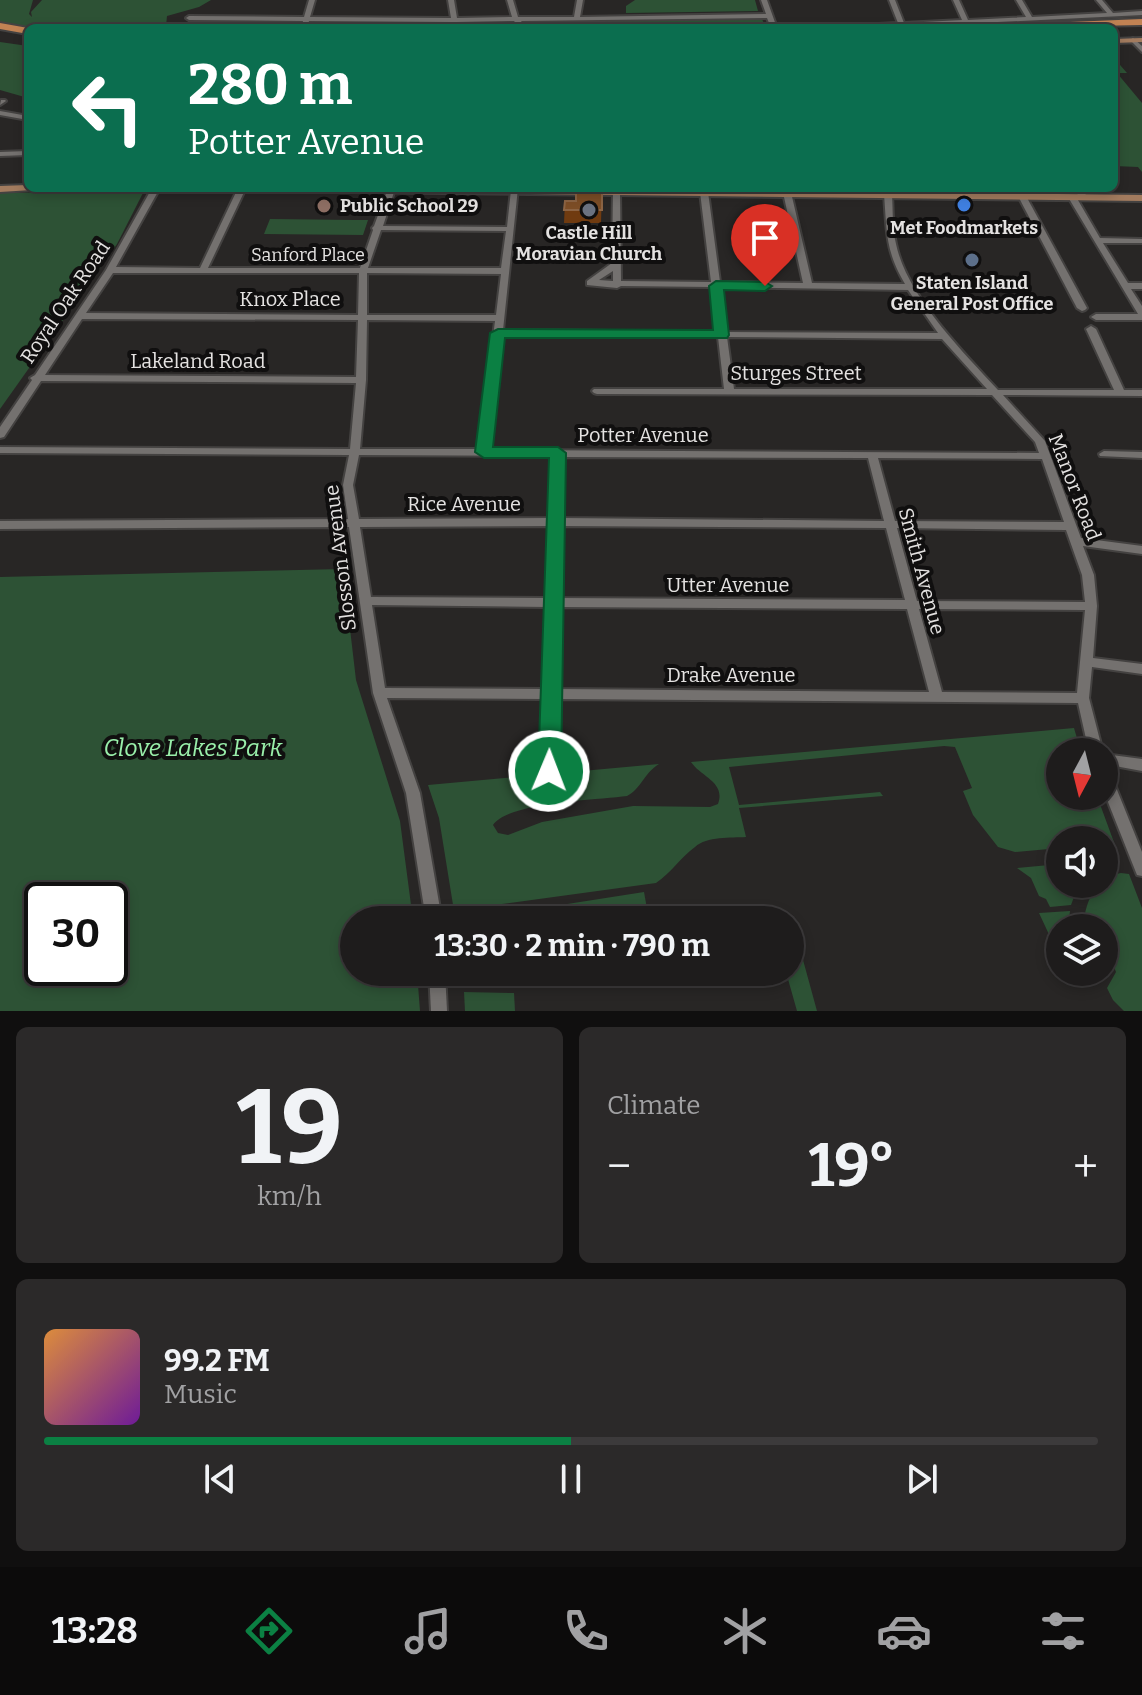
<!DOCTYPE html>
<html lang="en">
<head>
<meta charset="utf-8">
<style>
  body { margin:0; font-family:Bitter,serif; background:#2b2929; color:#f1f3f6; height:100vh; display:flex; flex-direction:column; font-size:30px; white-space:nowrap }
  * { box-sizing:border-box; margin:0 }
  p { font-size:26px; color:#a1a1a3 }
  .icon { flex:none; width:44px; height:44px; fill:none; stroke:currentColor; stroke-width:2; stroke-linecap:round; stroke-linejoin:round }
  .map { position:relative; height:1011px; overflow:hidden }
  .panel { display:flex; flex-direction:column; gap:16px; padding:16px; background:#100f0f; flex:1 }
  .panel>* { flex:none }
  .guide { position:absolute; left:24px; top:24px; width:1094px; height:168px; border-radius:12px; box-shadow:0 4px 12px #0003,0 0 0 2px #3c3a3b; background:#0b6e4f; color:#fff; overflow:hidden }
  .needle { width:52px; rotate:187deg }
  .buttons { position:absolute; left:1046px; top:738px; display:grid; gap:16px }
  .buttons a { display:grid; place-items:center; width:72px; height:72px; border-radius:50%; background:#1e1c1c; box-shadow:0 4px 12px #0003,0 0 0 2px #3c3a3b; font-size:40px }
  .speed { position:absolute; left:24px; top:882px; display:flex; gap:16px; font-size:40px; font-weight:700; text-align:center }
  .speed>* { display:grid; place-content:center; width:104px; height:104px; border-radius:50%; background:#1e1c1c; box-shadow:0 4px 12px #0003,0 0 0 2px #3c3a3b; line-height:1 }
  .speed .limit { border:4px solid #111; border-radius:12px; background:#fff; color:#111 }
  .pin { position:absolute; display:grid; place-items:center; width:68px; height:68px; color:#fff; margin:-82px -34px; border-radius:50% 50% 50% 0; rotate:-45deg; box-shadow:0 0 8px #0007 }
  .pin .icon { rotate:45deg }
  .me { position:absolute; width:88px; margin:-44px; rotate:1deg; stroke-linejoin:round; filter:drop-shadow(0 0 6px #0008) }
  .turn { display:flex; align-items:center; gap:28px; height:168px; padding:0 32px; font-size:36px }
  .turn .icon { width:104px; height:104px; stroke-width:2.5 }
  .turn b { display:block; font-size:56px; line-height:68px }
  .big { font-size:60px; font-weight:700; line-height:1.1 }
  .panel .tile { flex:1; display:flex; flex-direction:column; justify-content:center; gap:12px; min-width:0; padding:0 28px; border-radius:12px; background:#2b2929 }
  .panel .dial { align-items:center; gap:0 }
  .dial b { font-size:104px; line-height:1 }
  .song { display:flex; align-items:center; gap:24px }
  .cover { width:96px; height:96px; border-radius:12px; background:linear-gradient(135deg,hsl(30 70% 55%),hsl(280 70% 35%)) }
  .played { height:8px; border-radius:4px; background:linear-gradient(90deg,#0b8043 50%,#3c3a3b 50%) }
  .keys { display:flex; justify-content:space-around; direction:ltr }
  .heat { display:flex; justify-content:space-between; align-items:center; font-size:44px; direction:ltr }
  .panel .tiles { flex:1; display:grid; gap:16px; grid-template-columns:1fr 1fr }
  .tile:last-child { grid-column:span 2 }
  .trip { position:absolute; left:340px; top:906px; width:464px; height:80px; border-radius:40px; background:#1e1c1c; box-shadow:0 4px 12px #0003,0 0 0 2px #3c3a3b; font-weight:700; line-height:80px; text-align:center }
  .tab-bar { display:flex; height:128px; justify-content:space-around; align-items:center; background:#0c0b0b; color:#a1a1a3 }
  .tab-bar .icon { width:56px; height:56px }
  .tab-bar .on { color:#0b8043 }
  .tab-bar b { font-size:36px; color:#f1f3f6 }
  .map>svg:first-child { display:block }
</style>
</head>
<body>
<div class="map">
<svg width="1142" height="1011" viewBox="0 0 1142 1011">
  <rect width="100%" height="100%" fill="#282625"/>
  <g fill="#2d5235" fill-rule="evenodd">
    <path d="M 0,0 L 33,0 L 29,14 L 32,17 L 31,12 L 42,0 L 211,0 L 199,7 L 167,16 L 166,26 L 171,28 L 37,28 L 0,22 Z"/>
    <path d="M 635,0 L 755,0 L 758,11 L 626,13 L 626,6 Z"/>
    <path d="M 762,19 L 766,28 L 600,28 L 603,20 Z"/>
    <path d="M 0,42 L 28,46 L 28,98 L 0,90 Z"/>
    <path d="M 1114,58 L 1127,73 L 1117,73 L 1142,103 L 1142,172 L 1138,167 L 1114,166 Z"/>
    <path d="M 144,191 L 117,244 L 0,409 L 0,193 Z"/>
    <path d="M 270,219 L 355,220 L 368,220 L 363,235 L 264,234 Z"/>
    <path d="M 343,569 L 356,680 L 400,821 L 413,920 L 354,920 L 354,972 L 417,972 L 420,1011 L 0,1011 L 0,577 ZM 42,900 L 110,900 L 110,968 L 42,968 Z"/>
    <path d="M 1074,728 L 1081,752 L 1060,752 L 1060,796 L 1097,796 L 1119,856 L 1104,854 L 1104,840 L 1060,840 L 1060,848 L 1015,852 L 998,847 L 973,815 L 963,791 L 972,788 L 955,747 L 944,746 L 729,767 L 739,805 L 880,792 L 883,796 L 739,808 L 746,837 C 731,838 707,836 695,847 C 680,858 672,872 656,883 L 502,904 L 458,913 L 454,911 L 439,818 L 428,785 L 659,764 C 644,773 641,789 627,796 C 598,800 508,802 493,825 L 498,833 L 508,835 L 542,822 L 633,806 L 710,807 L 718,804 C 726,782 701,777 691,762 Z"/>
    <path d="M 1060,864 L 1060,884 L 1077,889 L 1071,905 L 1050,907 L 1046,899 L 1039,896 L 1031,878 L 1017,868 Z"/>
    <path d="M 1121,873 L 1129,874 L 1142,908 L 1142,1011 L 1124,1011 L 1113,1000 L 1107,988 L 1116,972 L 1112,962 L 1104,955 L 1104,928 L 1083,928 C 1085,902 1095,877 1121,873 Z"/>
    <path d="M 644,892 L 649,920 L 475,920 L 491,916 Z"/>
    <path d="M 1070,911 L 1068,928 L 1060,928 L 1060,941 L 1054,940 L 1053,943 L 1039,913 Z"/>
    <path d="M 791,916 L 817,1011 L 797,1011 L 786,972 L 790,972 L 790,920 L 749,920 Z"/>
    <path d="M 462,972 L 576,972 L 577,984 L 484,977 L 463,979 Z"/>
    <path d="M 464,992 L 514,993 L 515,1011 L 465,1011 Z"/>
  </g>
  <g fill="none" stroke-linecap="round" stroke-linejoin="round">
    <g stroke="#444241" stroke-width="4">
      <g id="minor">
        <path d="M 309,0 L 315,0 L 310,17 L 451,18 L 448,0 L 454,0 L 457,18 L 512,17 L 507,0 L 513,0 L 518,17 L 574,17 L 577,0 L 583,0 L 580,17 L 766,14 L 761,0 L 767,0 L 777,28 L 771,28 L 767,18 L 521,21 L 526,28 L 520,28 L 514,21 L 457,22 L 458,28 L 452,28 L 451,22 L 309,21 L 307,28 L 301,28 L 303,21 L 189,20 L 186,18 L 189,16 L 304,17 Z"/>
        <path d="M 889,0 L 895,0 L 904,23 L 962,20 L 953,0 L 959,0 L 968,20 L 1026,17 L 1016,0 L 1022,0 L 1032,17 L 1107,13 L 1096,0 L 1102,0 L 1113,13 L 1142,11 L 1142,15 L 876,28 L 836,28 L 839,26 L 898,23 Z"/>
        <path d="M 1133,38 L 1142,46 L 1142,52 L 1130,40 Z"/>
        <path d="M 1,100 L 5,100 L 6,101 L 0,105 Z"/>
        <path d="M 0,111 L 28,116 L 28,120 L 0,115 Z"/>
        <path d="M 28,151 L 28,155 L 0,156 L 0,152 Z"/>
        <path d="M 152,188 L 160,188 L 116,267 L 200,268 L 238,188 L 246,188 L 208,268 L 360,268 L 373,230 L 372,228 L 374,226 L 388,188 L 395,189 L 383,226 L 507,227 L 511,190 L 518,188 L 503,330 L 717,332 L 712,287 L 621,286 L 617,288 L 587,285 L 587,281 L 612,263 L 613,189 L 620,191 L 621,281 L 711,282 L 700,192 L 704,190 L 708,192 L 720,282 L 803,283 L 782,188 L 790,188 L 812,283 L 905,284 C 885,250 887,232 884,194 L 880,188 L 888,188 L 892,194 C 893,210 892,227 896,244 C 907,296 962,351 998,390 L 1114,390 L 1086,329 L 1091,326 L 1096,329 L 1124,390 L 1142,390 L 1142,396 L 1003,395 L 1045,441 L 1081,538 L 1142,546 L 1142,554 L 1083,546 L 1094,575 L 1097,606 L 1093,658 L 1142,664 L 1142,674 L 1092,667 L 1089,698 L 1103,752 L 1089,752 L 1078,703 L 558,699 L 556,771 L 554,775 L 549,777 L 544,775 L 542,771 L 545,699 L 387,698 L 420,793 L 442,920 L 426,920 L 406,793 L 373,693 L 349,527 L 0,529 L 0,521 L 348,519 L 343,485 L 349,455 L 0,453 L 0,447 L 350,449 L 356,383 L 41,381 L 4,437 L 0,438 L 0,427 L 32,380 L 30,378 L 35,375 L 106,270 ZM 381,230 L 506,231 L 501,268 L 368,268 ZM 613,271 L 613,281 L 599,280 ZM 113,273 L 359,273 L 358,315 L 86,313 ZM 367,273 L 501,274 L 496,315 L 367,315 ZM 720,287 L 908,290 L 938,333 L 726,332 ZM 82,319 L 358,320 L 356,377 L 45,375 ZM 367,320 L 495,321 L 479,449 L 360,449 L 366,380 ZM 502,336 L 718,337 L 724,389 L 594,389 L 592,391 L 594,393 L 597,394 L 992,395 L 1035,442 L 1039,453 L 490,450 ZM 727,337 L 942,339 L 987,389 L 734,389 ZM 359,455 L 553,456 L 551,518 L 359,519 L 353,485 ZM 563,457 L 868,458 L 884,521 L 562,518 ZM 878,458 L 1042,459 L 1064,522 L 895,521 ZM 550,526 L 548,598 L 371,597 L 360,527 ZM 562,526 L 886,528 L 905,600 L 560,598 ZM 897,528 L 1066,530 L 1082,575 L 1085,602 L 917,601 ZM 372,605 L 548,607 L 545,689 L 385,688 ZM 560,607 L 907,609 L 929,692 L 558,689 ZM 919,609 L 1085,610 L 1077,693 L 942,692 Z"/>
        <path d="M 1074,188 L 1082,188 L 1087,197 L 1086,199 L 1080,199 Z"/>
        <path d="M 1019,194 L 1026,196 L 1087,308 L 1085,310 L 1082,311 L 1077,308 L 1018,196 Z"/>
        <path d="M 1069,195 L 1075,195 L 1100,238 L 1142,239 L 1142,243 L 1103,243 L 1128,283 L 1142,283 L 1142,289 L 1131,289 L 1142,306 L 1142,320 L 1096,320 L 1091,317 L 1096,314 L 1138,314 L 1068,197 Z"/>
        <path d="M 1104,451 L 1142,452 L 1142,458 L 1100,456 L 1099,454 Z"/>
        <path d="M 1104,754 L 1142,759 L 1142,771 L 1104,764 Z"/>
        <path d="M 1104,769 L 1109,771 L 1111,775 L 1142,852 L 1142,876 L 1137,875 L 1135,870 L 1104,792 Z"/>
        <path d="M 429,972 L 445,972 L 447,1011 L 431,1011 Z"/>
      </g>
    </g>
    <g stroke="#444241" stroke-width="4">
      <g id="major">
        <path d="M 1142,38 L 1142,42 L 1114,43 L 1114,39 Z"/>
        <path d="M 28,185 L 28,188 L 33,188 L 32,190 L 0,192 L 0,186 Z"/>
        <path d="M 255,188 L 523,188 L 1142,195 L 1142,201 L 260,191 Z"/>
      </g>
    </g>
    <g stroke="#444241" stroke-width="4">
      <g id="highway">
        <path d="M 1142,19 L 1142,25 L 994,28 L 998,25 Z"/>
        <path d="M 0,23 L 28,28 L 28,34 L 0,29 Z"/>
      </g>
    </g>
    <use href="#minor" fill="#74716f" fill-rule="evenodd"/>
    <use href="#major" fill="#a27b5e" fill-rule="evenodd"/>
    <use href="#highway" fill="#c18253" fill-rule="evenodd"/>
  </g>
  <path fill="#703b10" d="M 602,189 L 601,223 L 564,223 L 565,201 L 576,201 Z"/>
  <path fill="#7c4d26" stroke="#8c6444" stroke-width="2" d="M 576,189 L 602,189 L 602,210 L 564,210 L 565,201 L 576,201 Z"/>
  <path fill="#0b8043" stroke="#07532c" stroke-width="2" d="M 716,281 L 765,282 L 772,286 L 765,291 L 724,290 L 729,335 L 727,338 L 505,338 L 493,447 L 558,447 L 566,453 L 561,771 L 557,778 L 549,780 L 541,778 L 538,771 L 549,458 L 484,458 L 475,452 L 490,333 L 498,329 L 713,330 L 709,286 Z"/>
  <circle fill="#3f7fe0" stroke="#100f0f" stroke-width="3" cx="964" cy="205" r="8"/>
  <circle fill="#8d6e63" stroke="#100f0f" stroke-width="3" cx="324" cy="206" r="8"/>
  <circle fill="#6b7280" stroke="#100f0f" stroke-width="3" cx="589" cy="210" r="8"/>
  <circle fill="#5c6f8a" stroke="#100f0f" stroke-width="3" cx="972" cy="260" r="8"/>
  <g text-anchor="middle" stroke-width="8" stroke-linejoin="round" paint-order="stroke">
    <g font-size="18" font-weight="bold" fill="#e4e2e1" stroke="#100f0f">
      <text x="340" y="212" text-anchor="start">Public School 29</text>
      <text x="964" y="234">Met Foodmarkets</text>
      <text x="589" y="239">Castle Hill<tspan x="589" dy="21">Moravian Church</tspan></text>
      <text x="972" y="289">Staten Island<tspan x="972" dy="21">General Post Office</tspan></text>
    </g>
    <g font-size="18" fill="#e4e2e1" stroke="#100f0f">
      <text x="308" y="261">Sanford Place</text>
    </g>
    <g font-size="20" fill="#e4e2e1" stroke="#100f0f">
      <text x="290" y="306">Knox Place</text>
      <text transform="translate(65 302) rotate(-56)" y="7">Royal Oak Road</text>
      <text x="198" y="368">Lakeland Road</text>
      <text x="796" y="380">Sturges Street</text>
      <text x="643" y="442">Potter Avenue</text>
      <text transform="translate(1075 487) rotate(69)" y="7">Manor Road</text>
      <text x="464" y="511">Rice Avenue</text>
      <text transform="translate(340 558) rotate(-97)" y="7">Slosson Avenue</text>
      <text transform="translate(922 571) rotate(75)" y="7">Smith Avenue</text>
      <text x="728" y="592">Utter Avenue</text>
      <text x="731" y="682">Drake Avenue</text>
    </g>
    <g font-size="24" font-style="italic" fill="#99efaa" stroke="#100f0f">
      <text x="193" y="756">Clove Lakes Park</text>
    </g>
  </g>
</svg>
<div class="buttons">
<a><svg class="needle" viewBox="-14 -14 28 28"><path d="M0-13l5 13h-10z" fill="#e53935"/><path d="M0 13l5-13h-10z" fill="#a1a1a3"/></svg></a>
<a><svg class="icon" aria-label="sound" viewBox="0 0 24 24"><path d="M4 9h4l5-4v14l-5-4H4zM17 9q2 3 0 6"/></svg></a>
<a><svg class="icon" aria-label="layers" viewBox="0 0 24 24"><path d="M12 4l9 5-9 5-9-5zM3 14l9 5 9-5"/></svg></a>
</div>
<div class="speed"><div class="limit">30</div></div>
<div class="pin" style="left:765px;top:286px;background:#d93025"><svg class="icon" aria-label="arrive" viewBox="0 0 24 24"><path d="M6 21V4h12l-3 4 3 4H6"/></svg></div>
<svg class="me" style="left:549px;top:771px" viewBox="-20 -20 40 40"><circle r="17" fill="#0b8043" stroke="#fff" stroke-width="3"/><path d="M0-11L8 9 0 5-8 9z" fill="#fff"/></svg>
<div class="trip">13:30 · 2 min · 790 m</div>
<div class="guide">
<div class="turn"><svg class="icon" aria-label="left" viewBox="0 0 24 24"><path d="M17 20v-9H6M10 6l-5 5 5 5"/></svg><div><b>280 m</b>Potter Avenue</div></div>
</div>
</div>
<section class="panel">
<div class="tiles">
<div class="tile dial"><b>19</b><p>km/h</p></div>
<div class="tile"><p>Climate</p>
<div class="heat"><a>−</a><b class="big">19°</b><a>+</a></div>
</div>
<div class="tile">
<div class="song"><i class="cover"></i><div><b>99.2 FM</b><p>Music</p></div></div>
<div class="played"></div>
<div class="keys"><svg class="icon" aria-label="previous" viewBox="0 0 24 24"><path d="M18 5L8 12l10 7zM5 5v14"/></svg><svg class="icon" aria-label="pause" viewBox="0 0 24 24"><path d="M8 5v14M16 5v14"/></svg><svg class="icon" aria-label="next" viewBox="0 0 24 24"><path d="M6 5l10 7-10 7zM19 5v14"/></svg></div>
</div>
</div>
</section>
<nav class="tab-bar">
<b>13:28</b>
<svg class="icon on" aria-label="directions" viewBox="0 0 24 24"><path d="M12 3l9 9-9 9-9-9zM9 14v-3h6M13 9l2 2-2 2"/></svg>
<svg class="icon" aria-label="music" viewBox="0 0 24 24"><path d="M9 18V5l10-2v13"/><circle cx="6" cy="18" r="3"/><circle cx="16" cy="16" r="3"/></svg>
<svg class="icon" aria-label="phone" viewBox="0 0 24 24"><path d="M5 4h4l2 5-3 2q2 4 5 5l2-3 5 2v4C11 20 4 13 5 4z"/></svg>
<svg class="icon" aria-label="climate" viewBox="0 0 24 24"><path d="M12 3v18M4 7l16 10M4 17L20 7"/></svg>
<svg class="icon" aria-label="car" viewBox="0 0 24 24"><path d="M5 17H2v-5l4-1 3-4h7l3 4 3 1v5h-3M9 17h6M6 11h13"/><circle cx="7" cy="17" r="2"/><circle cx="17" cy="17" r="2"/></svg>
<svg class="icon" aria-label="filters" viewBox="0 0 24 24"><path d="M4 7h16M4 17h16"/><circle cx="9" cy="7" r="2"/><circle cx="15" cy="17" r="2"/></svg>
</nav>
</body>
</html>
